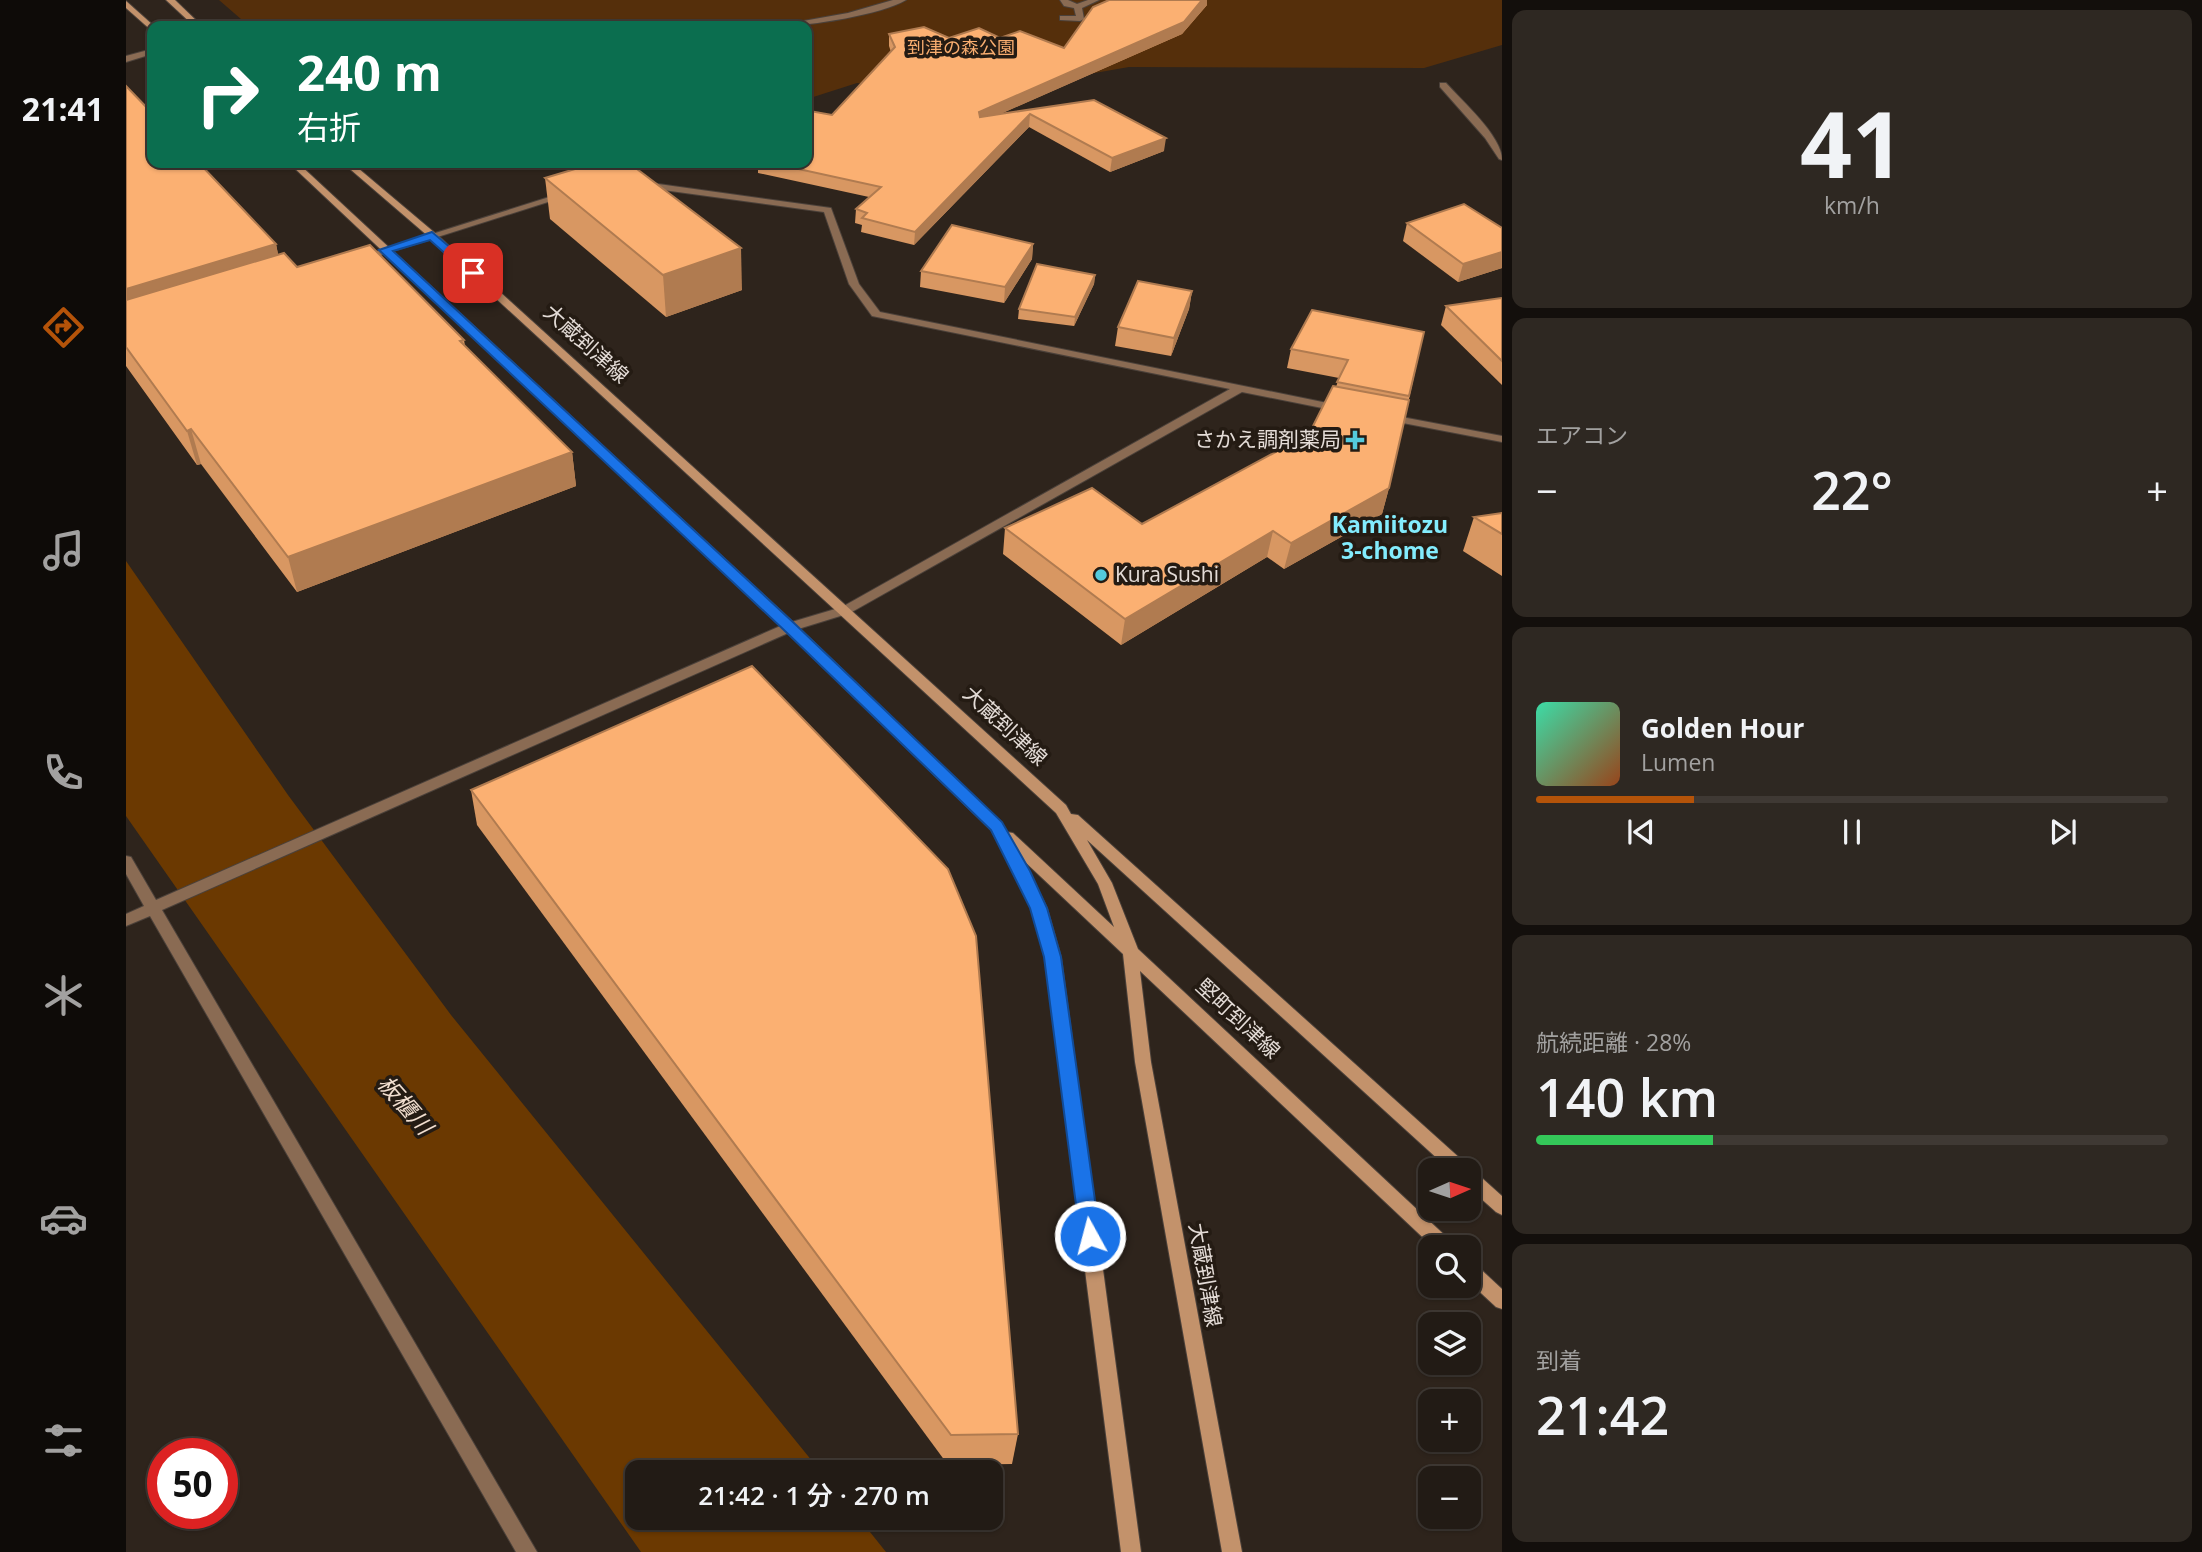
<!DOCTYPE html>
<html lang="ja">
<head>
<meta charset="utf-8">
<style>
  body { margin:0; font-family:"Open Sans","Noto Sans JP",sans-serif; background:#2e2822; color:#f1f3f6; height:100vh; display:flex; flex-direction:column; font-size:26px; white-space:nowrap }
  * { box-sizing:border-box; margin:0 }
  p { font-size:23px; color:#a2a1a0 }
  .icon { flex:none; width:38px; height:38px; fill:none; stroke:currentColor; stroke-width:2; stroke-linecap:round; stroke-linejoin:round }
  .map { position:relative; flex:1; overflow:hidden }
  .drawer { display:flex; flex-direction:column; gap:10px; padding:10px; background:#130f0c; width:700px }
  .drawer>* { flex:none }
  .top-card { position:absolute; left:21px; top:21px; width:665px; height:147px; border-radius:14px; box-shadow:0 2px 5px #0004,0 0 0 2px #3f3934; background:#0b6e4f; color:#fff; overflow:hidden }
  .needle { width:46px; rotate:87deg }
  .controls { position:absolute; left:1292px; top:1158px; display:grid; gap:14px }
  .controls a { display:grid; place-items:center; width:63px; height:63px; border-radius:14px; background:#221b15; box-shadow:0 2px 5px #0004,0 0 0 2px #3f3934; font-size:35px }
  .speed { position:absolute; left:21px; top:1438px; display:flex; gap:14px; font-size:35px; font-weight:700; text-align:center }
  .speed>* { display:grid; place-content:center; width:91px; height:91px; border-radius:50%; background:#221b15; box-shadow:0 2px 5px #0004,0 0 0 2px #3f3934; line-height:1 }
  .speed .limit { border:10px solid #d22; background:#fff; color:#111 }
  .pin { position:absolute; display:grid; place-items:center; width:60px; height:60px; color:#fff; margin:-30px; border-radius:14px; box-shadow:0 4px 10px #0006 }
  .me { position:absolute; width:77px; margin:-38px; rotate:353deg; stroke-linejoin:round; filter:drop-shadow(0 0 5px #0008) }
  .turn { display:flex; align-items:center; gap:24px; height:147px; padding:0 35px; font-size:32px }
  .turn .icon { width:91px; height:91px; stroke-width:2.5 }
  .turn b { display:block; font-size:49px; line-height:60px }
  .big { font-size:52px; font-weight:600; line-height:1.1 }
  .drawer .tile { flex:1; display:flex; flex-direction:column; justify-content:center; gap:10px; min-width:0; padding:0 24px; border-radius:14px; background:#2e2822 }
  .drawer .dial { align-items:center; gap:0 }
  .dial b { font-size:91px; line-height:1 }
  .song { display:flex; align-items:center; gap:21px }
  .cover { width:84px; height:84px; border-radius:10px; background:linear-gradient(135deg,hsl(160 70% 55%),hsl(20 70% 35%)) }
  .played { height:7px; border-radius:4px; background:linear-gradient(90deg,#b45309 25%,#3f3934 25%) }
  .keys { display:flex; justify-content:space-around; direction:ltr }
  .heat { display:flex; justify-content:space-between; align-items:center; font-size:38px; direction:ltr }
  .charge { height:10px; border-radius:5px; background:linear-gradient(90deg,#34c759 28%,#3f3934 0) }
  .trip { position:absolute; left:499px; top:1460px; width:378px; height:70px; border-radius:14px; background:#221b15; box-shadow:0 2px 5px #0004,0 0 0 2px #3f3934; font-weight:600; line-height:70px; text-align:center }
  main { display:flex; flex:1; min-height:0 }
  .tab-bar { display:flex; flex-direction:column; width:126px; justify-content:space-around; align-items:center; background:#0e0b08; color:#a2a1a0 }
  .tab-bar .icon { width:49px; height:49px }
  .tab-bar .current { color:#b45309 }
  .tab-bar b { font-size:32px; color:#f1f3f6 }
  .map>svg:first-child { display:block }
</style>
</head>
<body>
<main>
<nav class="tab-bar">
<b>21:41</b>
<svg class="icon current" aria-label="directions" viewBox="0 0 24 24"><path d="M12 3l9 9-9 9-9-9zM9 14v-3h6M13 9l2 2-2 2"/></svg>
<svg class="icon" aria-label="music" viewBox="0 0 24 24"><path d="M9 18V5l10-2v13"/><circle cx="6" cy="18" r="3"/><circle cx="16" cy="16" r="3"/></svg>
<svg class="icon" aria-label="phone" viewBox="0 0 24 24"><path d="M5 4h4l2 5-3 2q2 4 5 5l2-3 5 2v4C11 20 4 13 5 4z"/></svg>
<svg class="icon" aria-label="climate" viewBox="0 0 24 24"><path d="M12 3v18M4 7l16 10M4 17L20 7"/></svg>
<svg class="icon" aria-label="car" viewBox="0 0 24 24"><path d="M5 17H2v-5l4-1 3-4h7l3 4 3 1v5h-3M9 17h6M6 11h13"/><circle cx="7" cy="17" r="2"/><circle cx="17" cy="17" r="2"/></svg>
<svg class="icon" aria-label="filters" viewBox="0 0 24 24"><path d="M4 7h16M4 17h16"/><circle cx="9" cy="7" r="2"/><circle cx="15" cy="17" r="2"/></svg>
</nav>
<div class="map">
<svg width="1376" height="1552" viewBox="0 0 1376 1552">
  <rect width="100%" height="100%" fill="#2e241c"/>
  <path fill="#552f0b" d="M 93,0 L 1376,0 L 1376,45 L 1298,68 L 1003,67 L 837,96 L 731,83 L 681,99 L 681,26 L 123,26 Z"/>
  <path fill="#6b3901" d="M 0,561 L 162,795 L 325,1015 L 695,1472 L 511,1472 L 511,1517 L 732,1517 L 760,1552 L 515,1552 L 0,816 Z"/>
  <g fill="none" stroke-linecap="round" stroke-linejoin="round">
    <g stroke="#4b413a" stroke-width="2">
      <g id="lane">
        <path d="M 767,0 L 780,0 C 755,15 679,27 649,26 L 722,13 Z"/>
        <path d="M 934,0 L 942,0 L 951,4 L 962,0 L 973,0 L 956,8 L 958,19 L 954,21 L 934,20 L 934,16 L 950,16 L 948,8 L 938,6 Z"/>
      </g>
    </g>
    <g stroke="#4b413a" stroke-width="2">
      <g id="street">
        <path d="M 26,49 L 26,54 L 0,62 L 0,56 Z"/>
        <path d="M 1314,83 L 1320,83 C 1336,101 1376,136 1376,160 L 1373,159 L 1359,138 L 1314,87 Z"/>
        <path d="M 518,182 L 705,208 L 733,284 L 754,312 L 1216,406 L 1222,409 L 1216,412 L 1116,392 L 724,613 L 669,630 L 36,910 L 411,1552 L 390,1552 L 24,916 L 0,926 L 0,914 L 18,906 L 0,874 L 0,856 L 5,857 L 30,900 L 659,624 L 716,607 L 1104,389 L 746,316 L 723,284 L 698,212 L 515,187 L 515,183 Z"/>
        <path d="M 436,193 L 444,195 L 239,260 L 230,258 Z"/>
        <path d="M 1260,414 L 1376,436 L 1376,442 L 1256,419 L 1256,415 Z"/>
      </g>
    </g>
    <g stroke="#4b413a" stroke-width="2">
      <g id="secondary">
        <path d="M 40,0 L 49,0 L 76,26 L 68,26 Z"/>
        <path d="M 0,1 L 28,26 L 26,31 L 0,8 Z"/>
        <path d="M 163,163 L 172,163 L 669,624 L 875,822 L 881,832 L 887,833 L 988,927 L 972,884 L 930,813 L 303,237 L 217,163 L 226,163 L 309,233 L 940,805 L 945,814 L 952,815 L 1376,1196 L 1376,1215 L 1370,1212 L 1342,1187 L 1342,1171 L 1325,1171 L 961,840 L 986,883 L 1012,949 L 1326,1242 L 1329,1248 L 1308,1248 L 1014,971 L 1025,1062 L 1116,1552 L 1096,1552 L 1009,1062 L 997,954 L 897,860 L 921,908 L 935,957 L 1015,1552 L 995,1552 L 919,957 L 905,908 L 889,872 L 865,830 L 659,630 Z"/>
        <path d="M 1342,1261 L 1348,1263 L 1376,1289 L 1376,1309 L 1370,1307 L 1342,1281 Z"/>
      </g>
    </g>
    <use href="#lane" fill="#8a6b53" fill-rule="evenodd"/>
    <use href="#street" fill="#8a6b53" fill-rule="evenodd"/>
    <use href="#secondary" fill="#c3926b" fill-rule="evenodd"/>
  </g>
  <g fill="#d89762">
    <path d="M 983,0 L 1081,0 L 1081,5 L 1056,34 L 874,114 L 968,100 L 1038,151 L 984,172 L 903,127 L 788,245 L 735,232 L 736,225 L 729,223 L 730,209 L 743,197 L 632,173 L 632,163 L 681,163 L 706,115 L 765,52 L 763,46 L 763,34 L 823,38 L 874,38 L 938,48 Z"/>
    <path d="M 0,86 L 150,244 L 152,255 L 171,267 L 338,340 L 339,346 L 446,452 L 450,486 L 171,592 L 75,464 L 71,465 L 0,366 Z"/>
    <path d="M 419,178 L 616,290 L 540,317 L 424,219 Z"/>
    <path d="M 1281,223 L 1376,228 L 1376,268 L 1332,282 L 1277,241 Z"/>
    <path d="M 907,244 L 906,259 L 878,303 L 794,287 L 795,271 Z"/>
    <path d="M 969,275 L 968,284 L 948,326 L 892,319 L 893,309 Z"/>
    <path d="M 1066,291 L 1063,309 L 1045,356 L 989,346 L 992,327 Z"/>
    <path d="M 1376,299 L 1376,385 L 1315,325 L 1320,306 Z"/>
    <path d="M 1298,332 L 1263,488 L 1256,514 L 1158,569 L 1141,557 L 995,645 L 877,554 L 879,528 L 1016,524 L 1183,434 L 1210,387 L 1213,378 L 1161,368 L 1165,349 Z"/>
    <path d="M 1376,513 L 1376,576 L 1337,551 L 1348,517 Z"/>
    <path d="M 345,790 L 892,1434 L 886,1464 L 822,1465 L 351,825 Z"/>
  </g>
  <g fill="#b07b50">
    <path d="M 1076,0 L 1081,0 L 1081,5 L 1056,34 L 852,124 L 853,112 Z"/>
    <path d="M 904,114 L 903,127 L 788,245 L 789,232 Z"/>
    <path d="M 1040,138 L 1038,151 L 984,172 L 986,158 Z"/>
    <path d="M 150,244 L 157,277 L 0,325 L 0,289 Z"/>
    <path d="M 907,244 L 906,259 L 878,303 L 879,287 Z"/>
    <path d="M 615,248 L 616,290 L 540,317 L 537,275 Z"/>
    <path d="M 1376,252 L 1376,268 L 1332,282 L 1337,264 Z"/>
    <path d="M 969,275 L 968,284 L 948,326 L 949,317 Z"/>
    <path d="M 1066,291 L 1063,309 L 1045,356 L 1048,338 Z"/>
    <path d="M 65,429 L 75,464 L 71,465 L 61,431 Z"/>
    <path d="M 446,452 L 450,486 L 171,592 L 162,557 Z"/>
    <path d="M 1263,488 L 1256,514 L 1158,569 L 1165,543 Z"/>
    <path d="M 1147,531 L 1141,557 L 995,645 L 999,619 Z"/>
  </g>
  <g fill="#fbb072" stroke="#b07b50" stroke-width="2">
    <path d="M 983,0 L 1076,0 L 1058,22 L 853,112 L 854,117 L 968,100 L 1040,138 L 986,158 L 904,114 L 789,232 L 736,218 L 741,213 L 730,209 L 755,187 L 645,163 L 681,163 L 681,115 L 684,111 L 706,115 L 769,47 L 763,34 L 798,27 L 823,38 L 853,28 L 874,38 L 894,31 L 938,48 L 967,7 Z"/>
    <path d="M 0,86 L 26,113 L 26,163 L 73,163 L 150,244 L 0,289 Z"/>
    <path d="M 469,163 L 503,163 L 615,248 L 537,275 L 419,178 Z"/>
    <path d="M 1338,204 L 1376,228 L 1376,252 L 1337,264 L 1281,223 Z"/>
    <path d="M 826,225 L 907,244 L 879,287 L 795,271 Z"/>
    <path d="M 244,245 L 338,340 L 334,341 L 446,452 L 162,557 L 65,429 L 61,431 L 0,347 L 0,300 L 158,253 L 171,267 Z"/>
    <path d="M 911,264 L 969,275 L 949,317 L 893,309 Z"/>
    <path d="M 1012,281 L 1066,291 L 1048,338 L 992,327 Z"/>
    <path d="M 1375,298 L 1376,299 L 1376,361 L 1320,306 Z"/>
    <path d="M 1186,310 L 1298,332 L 1283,396 L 1211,382 L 1222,360 L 1165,349 Z"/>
    <path d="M 1207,386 L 1283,400 L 1263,488 L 1165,543 L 1147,531 L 999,619 L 879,528 L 966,488 L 1016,524 L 1183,434 Z"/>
    <path d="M 1376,513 L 1376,534 L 1348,517 Z"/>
    <path d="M 626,666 L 822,869 L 850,936 L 892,1434 L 825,1435 L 345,790 Z"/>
  </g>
  <path fill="#1a73e8" stroke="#114b97" stroke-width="2" d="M 306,232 L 351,270 L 351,275 L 343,275 L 304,240 L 267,251 L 669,624 L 876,822 L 904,871 L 921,908 L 935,957 L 974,1236 L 971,1242 L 964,1245 L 956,1242 L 954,1236 L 918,957 L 904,908 L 865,830 L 659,631 L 253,250 Z"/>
  <g fill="#54cadd" stroke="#241b13" stroke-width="2.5">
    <path d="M1225.5 429.5h7v7h7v7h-7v7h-7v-7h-7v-7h7z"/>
    <circle cx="975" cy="575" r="7"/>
  </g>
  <g text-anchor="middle" stroke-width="7" stroke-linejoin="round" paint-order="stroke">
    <g font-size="18" fill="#f8ad6f" stroke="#241b13">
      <text x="835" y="54">到津の森公園</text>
    </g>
    <g font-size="21" fill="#e4dcd7" stroke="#241b13">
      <text transform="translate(460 344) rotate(42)" y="7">大蔵到津線</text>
      <text transform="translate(879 726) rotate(43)" y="7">大蔵到津線</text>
      <text transform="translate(1112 1019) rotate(43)" y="7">堅町到津線</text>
      <text transform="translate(1079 1275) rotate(80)" y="7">大蔵到津線</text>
    </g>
    <g font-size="21" fill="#e4dcd7" stroke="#241b13" text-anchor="end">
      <text x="1215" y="447">さかえ調剤薬局</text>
      <text x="989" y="582" text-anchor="start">Kura Sushi</text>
    </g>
    <g font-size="23" font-weight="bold" fill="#83ecfd" stroke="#241b13">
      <text x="1264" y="533">Kamiitozu<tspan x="1264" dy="26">3-chome</tspan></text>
    </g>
    <g font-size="23" font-style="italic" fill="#f2dfd0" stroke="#241b13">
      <text transform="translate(279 1105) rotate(49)" y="8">板櫃川</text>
    </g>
  </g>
</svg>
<div class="controls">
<a><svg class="needle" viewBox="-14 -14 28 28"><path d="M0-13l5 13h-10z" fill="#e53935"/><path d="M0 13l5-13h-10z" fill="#a2a1a0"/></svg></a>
<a><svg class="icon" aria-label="search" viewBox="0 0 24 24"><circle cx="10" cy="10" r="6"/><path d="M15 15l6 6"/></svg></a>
<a><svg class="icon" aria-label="layers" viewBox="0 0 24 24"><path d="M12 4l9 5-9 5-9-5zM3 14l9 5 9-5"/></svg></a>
<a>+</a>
<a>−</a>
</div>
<div class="speed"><div class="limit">50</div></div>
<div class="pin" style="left:347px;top:273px;background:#d93025"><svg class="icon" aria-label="arrive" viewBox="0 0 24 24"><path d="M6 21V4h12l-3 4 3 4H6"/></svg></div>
<svg class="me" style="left:964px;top:1236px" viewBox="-20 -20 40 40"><circle r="17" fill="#1a73e8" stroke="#fff" stroke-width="3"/><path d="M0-11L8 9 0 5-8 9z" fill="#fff"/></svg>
<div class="trip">21:42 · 1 分 · 270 m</div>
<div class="top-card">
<div class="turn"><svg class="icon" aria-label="right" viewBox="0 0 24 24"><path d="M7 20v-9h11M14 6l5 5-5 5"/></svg><div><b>240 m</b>右折</div></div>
</div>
</div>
<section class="drawer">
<div class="tile dial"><b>41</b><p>km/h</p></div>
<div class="tile"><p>エアコン</p>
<div class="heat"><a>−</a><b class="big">22°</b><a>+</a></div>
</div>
<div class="tile">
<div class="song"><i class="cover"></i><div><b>Golden Hour</b><p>Lumen</p></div></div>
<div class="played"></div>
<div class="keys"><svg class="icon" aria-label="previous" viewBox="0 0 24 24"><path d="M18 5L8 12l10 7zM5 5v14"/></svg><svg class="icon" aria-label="pause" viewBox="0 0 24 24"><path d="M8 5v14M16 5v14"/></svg><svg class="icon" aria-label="next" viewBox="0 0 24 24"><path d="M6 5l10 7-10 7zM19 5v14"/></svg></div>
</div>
<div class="tile"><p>航続距離 · 28%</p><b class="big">140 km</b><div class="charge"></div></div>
<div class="tile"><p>到着</p><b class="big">21:42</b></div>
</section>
</main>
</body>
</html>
